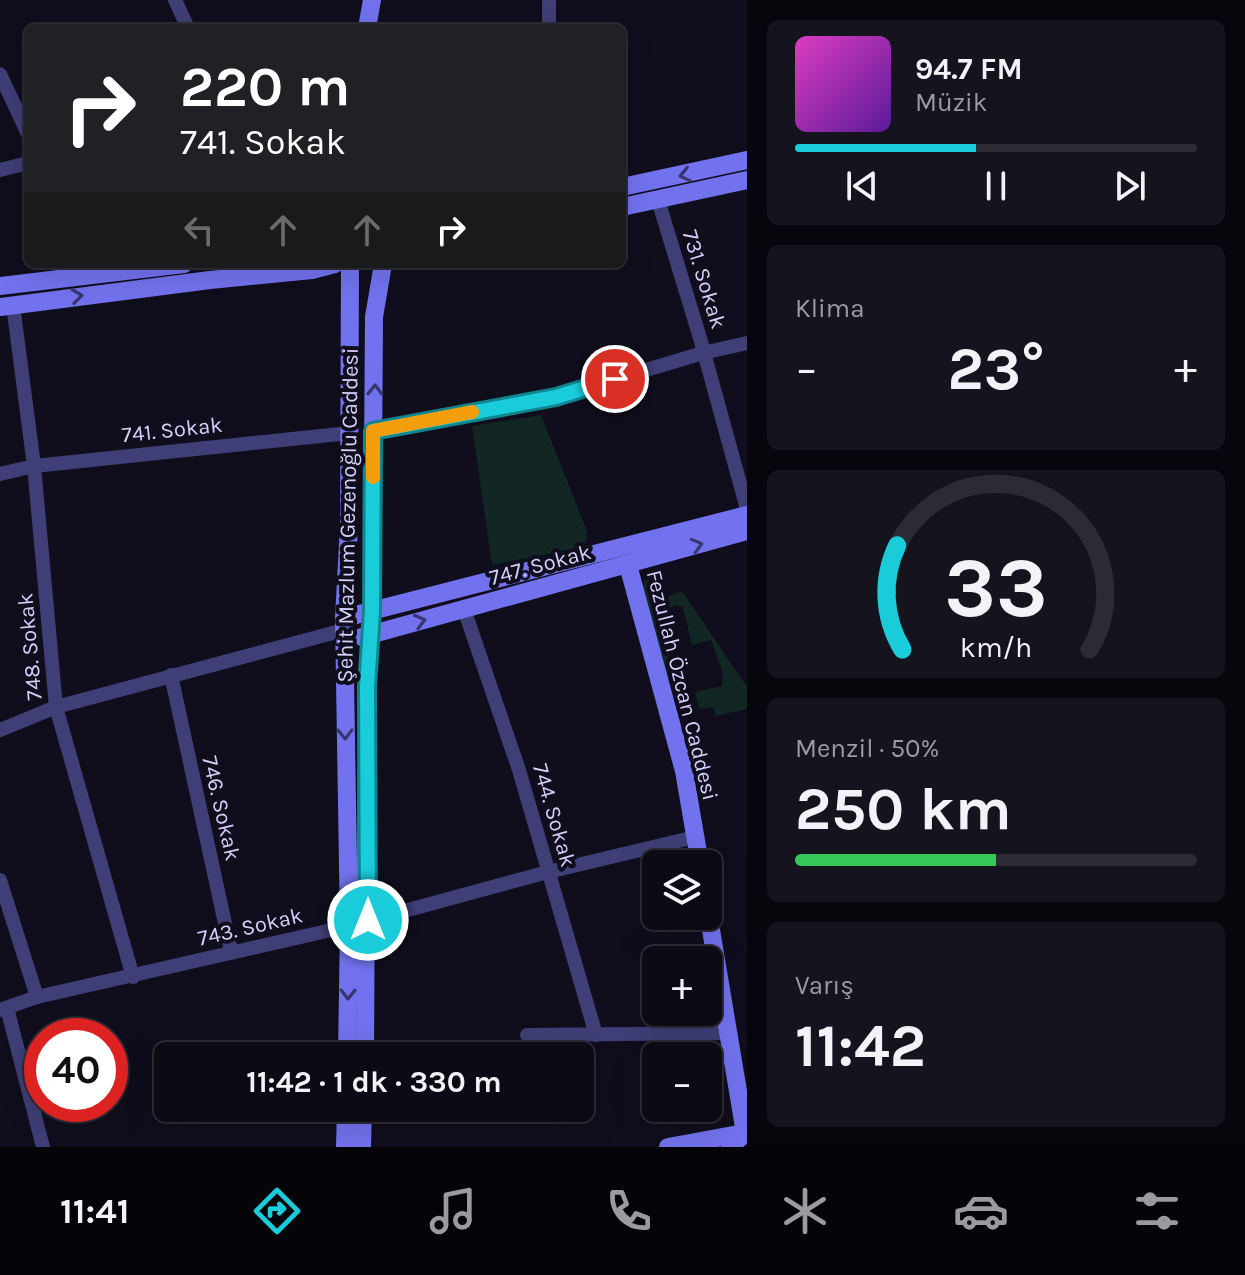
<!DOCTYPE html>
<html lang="tr">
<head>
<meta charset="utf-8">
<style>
  body { margin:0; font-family:Karla,sans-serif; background:#15131e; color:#f1f3f6; height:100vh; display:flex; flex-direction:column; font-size:30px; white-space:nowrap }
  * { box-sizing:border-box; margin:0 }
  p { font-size:26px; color:#9a9aa0 }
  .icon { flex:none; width:44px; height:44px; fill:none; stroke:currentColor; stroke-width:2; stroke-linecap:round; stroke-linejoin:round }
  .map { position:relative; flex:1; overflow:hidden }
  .drawer { display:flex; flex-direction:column; gap:20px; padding:20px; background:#07060c; width:498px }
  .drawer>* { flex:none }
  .guide { position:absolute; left:24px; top:24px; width:602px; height:244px; border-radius:12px; box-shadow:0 8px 32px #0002,0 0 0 2px #2c2b34; background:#202124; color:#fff; overflow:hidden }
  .controls { position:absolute; left:642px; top:850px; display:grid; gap:16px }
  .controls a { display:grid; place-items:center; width:80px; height:80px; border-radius:12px; background:#0c0a15; box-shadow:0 8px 32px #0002,0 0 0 2px #2c2b34; font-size:40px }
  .speed { position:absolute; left:24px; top:1018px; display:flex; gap:16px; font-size:40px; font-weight:700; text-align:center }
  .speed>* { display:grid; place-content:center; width:104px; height:104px; border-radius:50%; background:#0c0a15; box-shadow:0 8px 32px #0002,0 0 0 2px #2c2b34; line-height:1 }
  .speed .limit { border:12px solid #d22; background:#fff; color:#111 }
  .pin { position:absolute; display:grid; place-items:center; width:68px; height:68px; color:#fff; margin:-34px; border:4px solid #fff; border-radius:50%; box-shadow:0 2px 8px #0007 }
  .me { position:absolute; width:88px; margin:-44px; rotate:0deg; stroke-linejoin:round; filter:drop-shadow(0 0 6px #0008) }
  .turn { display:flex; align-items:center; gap:28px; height:168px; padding:0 24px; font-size:36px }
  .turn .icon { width:104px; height:104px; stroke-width:2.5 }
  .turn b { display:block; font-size:56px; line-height:68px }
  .lanes { display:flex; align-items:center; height:76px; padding:0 24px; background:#0003; justify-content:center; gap:40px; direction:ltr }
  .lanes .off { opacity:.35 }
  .big { font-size:60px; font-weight:700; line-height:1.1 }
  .drawer .tile { flex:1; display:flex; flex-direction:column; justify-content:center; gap:12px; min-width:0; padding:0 28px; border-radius:12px; background:#15131e }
  .drawer .dial { align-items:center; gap:0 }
  .dial svg { height:208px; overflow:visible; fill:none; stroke:#2c2b34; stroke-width:7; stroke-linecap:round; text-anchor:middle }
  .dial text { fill:#f1f3f6; stroke:none }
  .song { display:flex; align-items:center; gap:24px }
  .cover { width:96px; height:96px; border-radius:12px; background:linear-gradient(135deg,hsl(310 70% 55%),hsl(270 70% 35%)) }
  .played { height:8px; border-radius:4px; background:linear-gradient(90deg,#1acbda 45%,#2c2b34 45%) }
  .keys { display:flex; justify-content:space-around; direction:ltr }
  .heat { display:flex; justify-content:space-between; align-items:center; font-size:44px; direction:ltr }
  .charge { height:12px; border-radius:6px; background:linear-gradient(90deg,#34c759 50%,#2c2b34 0) }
  .trip { position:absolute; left:154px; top:1042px; width:440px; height:80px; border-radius:12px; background:#0c0a15; box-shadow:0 8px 32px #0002,0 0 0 2px #2c2b34; font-weight:700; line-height:80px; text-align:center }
  .tab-bar { display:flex; height:128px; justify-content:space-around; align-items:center; background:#050408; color:#9a9aa0 }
  .tab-bar .icon { width:56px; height:56px }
  .tab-bar .selected { color:#1acbda }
  .tab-bar b { font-size:36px; color:#f1f3f6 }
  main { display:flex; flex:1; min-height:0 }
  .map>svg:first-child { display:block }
</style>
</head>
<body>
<main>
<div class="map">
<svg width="747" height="1147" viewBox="0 0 747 1147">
  <rect width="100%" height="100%" fill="#100e1c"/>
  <g fill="#122624">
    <path d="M 541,415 L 587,531 L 586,541 L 578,548 L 492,565 L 472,426 Z"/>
    <path d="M 655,571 L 660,600 L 682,591 L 747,687 L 747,709 L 716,716 L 713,707 L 699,709 L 695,692 L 722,686 L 723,673 L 711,640 L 692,645 L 683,607 L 675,605 L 658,615 L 676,677 L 666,679 L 641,589 L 649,575 Z"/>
  </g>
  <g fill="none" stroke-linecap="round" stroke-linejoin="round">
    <g stroke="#3f3e76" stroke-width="14">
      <path d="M 175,0 L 188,28"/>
      <path d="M 549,28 L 549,0"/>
      <path d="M 0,74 L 28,134"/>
      <path d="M 0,170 L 28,163"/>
      <path d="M 658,200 L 700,338 L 747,509"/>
      <path d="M 13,305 L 34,466 L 56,707 L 133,977"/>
      <path d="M 373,431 L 556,397 L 703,353 L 747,343"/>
      <path d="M 0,474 L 34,466 L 349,433"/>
      <path d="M 464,609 L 519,770 L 596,1035"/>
      <path d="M 171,675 L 231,951"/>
      <path d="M 0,730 L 56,707 L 344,630"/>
      <path d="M 0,880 L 37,997"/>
      <path d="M 7,1008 L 43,1147"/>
      <path d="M 0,1010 L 37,997 L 349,926 L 548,872 L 695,837"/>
      <path d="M 527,1035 L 728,1033"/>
    </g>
    <g stroke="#7272ee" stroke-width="18">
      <path d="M 367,28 L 372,0"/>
      <path d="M 622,187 L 747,160"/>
      <path d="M 622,207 L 747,180"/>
      <path d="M 0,286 L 184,264"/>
      <path d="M 0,307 L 210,280 L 312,270 L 335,264"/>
      <path d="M 628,565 L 684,771 L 700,864"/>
      <path d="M 344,618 L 747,515"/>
      <path d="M 362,637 L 747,531"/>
      <path d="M 708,912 L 745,1133 L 730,1147"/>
      <path d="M 347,1056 L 349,926 L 344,618 L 349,526 L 350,264"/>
      <path d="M 365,1056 L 367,687 L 372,611 L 374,317 L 383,264"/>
      <path d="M 345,1147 L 346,1108"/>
      <path d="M 362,1147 L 363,1108"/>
      <path d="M 668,1147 L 744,1133"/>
    </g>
  </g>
  <defs><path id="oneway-chevron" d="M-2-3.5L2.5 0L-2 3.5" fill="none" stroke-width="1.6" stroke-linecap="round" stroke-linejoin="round" transform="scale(2)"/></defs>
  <g stroke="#373670">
    <use href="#oneway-chevron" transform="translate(685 175) rotate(167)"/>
    <use href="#oneway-chevron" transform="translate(77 296) rotate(-7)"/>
    <use href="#oneway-chevron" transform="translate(375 390) rotate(-89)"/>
    <use href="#oneway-chevron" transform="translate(697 545) rotate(-16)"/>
    <use href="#oneway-chevron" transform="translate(420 621) rotate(-15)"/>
    <use href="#oneway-chevron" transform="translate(345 734) rotate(89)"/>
    <use href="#oneway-chevron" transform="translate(348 994) rotate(91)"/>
  </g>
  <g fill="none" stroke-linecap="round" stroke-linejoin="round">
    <g stroke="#11848e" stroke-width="20">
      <path id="route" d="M 368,920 L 367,687 L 372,611 L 373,431 L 556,397 L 615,379"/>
    </g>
    <use href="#route" stroke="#1acbda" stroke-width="14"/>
    <path stroke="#f59e0b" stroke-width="14" d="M 373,477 L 373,431 L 472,412"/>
  </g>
  <g text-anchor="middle" stroke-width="8" stroke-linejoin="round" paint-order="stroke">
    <g font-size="22" fill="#d3cff9" stroke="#100e1c">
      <text transform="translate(705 279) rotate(73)" y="8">731. Sokak</text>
      <text transform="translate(172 429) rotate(-6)" y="8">741. Sokak</text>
      <text transform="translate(347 515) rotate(-89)" y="8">Şehit Mazlum Gezenoğlu Caddesi</text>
      <text transform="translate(540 564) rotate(-15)" y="8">747. Sokak</text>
      <text transform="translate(29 647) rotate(-95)" y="8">748. Sokak</text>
      <text transform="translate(683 685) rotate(76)" y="8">Fezullah Özcan Caddesi</text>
      <text transform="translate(222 808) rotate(77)" y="8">746. Sokak</text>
      <text transform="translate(555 815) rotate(74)" y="8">744. Sokak</text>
      <text transform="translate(250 926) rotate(-13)" y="8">743. Sokak</text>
    </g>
  </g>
</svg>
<div class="controls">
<a><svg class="icon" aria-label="layers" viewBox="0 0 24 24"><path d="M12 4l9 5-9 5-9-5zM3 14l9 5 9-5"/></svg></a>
<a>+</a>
<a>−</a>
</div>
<div class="speed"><div class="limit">40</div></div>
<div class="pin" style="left:615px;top:379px;background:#d93025"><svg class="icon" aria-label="arrive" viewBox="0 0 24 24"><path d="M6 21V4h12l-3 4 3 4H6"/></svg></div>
<svg class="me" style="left:368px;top:920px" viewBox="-20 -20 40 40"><circle r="17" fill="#1acbda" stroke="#fff" stroke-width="3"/><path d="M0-11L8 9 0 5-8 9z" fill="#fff"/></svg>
<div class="trip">11:42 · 1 dk · 330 m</div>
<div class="guide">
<div class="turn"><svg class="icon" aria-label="right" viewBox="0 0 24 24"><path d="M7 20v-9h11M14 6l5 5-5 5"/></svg><div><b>220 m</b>741. Sokak</div></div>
<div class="lanes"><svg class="icon off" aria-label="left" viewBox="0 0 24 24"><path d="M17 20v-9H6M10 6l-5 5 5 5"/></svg><svg class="icon off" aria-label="ahead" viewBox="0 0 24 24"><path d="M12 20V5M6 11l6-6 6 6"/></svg><svg class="icon off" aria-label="ahead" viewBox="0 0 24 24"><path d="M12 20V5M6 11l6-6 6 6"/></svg><svg class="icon" aria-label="right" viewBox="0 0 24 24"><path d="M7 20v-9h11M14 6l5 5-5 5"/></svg></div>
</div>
</div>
<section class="drawer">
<div class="tile">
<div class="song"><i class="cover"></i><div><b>94.7 FM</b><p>Müzik</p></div></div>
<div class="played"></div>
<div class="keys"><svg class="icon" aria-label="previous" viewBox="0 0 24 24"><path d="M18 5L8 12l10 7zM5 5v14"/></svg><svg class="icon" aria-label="pause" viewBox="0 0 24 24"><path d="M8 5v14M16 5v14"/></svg><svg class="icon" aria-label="next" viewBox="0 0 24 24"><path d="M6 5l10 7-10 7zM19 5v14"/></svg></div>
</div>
<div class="tile"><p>Klima</p>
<div class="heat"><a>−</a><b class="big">23°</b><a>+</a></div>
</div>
<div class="tile dial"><svg viewBox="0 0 100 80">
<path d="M14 69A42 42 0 1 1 86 69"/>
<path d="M14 69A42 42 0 0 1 12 29" stroke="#1acbda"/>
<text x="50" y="56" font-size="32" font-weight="700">33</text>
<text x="50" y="72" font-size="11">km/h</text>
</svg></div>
<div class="tile"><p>Menzil · 50%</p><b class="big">250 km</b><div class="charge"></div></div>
<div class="tile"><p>Varış</p><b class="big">11:42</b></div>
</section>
</main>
<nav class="tab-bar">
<b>11:41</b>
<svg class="icon selected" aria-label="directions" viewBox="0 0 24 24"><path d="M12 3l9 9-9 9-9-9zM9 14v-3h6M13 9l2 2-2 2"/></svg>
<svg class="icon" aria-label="music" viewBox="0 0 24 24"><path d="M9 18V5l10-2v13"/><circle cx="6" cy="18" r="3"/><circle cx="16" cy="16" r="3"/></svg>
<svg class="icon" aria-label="phone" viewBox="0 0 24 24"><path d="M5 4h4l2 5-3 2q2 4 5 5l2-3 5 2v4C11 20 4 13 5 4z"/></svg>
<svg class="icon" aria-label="climate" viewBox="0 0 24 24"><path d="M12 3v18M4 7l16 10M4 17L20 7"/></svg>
<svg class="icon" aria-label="car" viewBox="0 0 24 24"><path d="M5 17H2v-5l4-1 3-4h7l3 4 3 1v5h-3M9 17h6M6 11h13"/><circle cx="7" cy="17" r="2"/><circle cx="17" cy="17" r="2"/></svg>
<svg class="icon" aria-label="filters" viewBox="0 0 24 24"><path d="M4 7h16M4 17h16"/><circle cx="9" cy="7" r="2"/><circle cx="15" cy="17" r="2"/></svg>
</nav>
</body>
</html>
